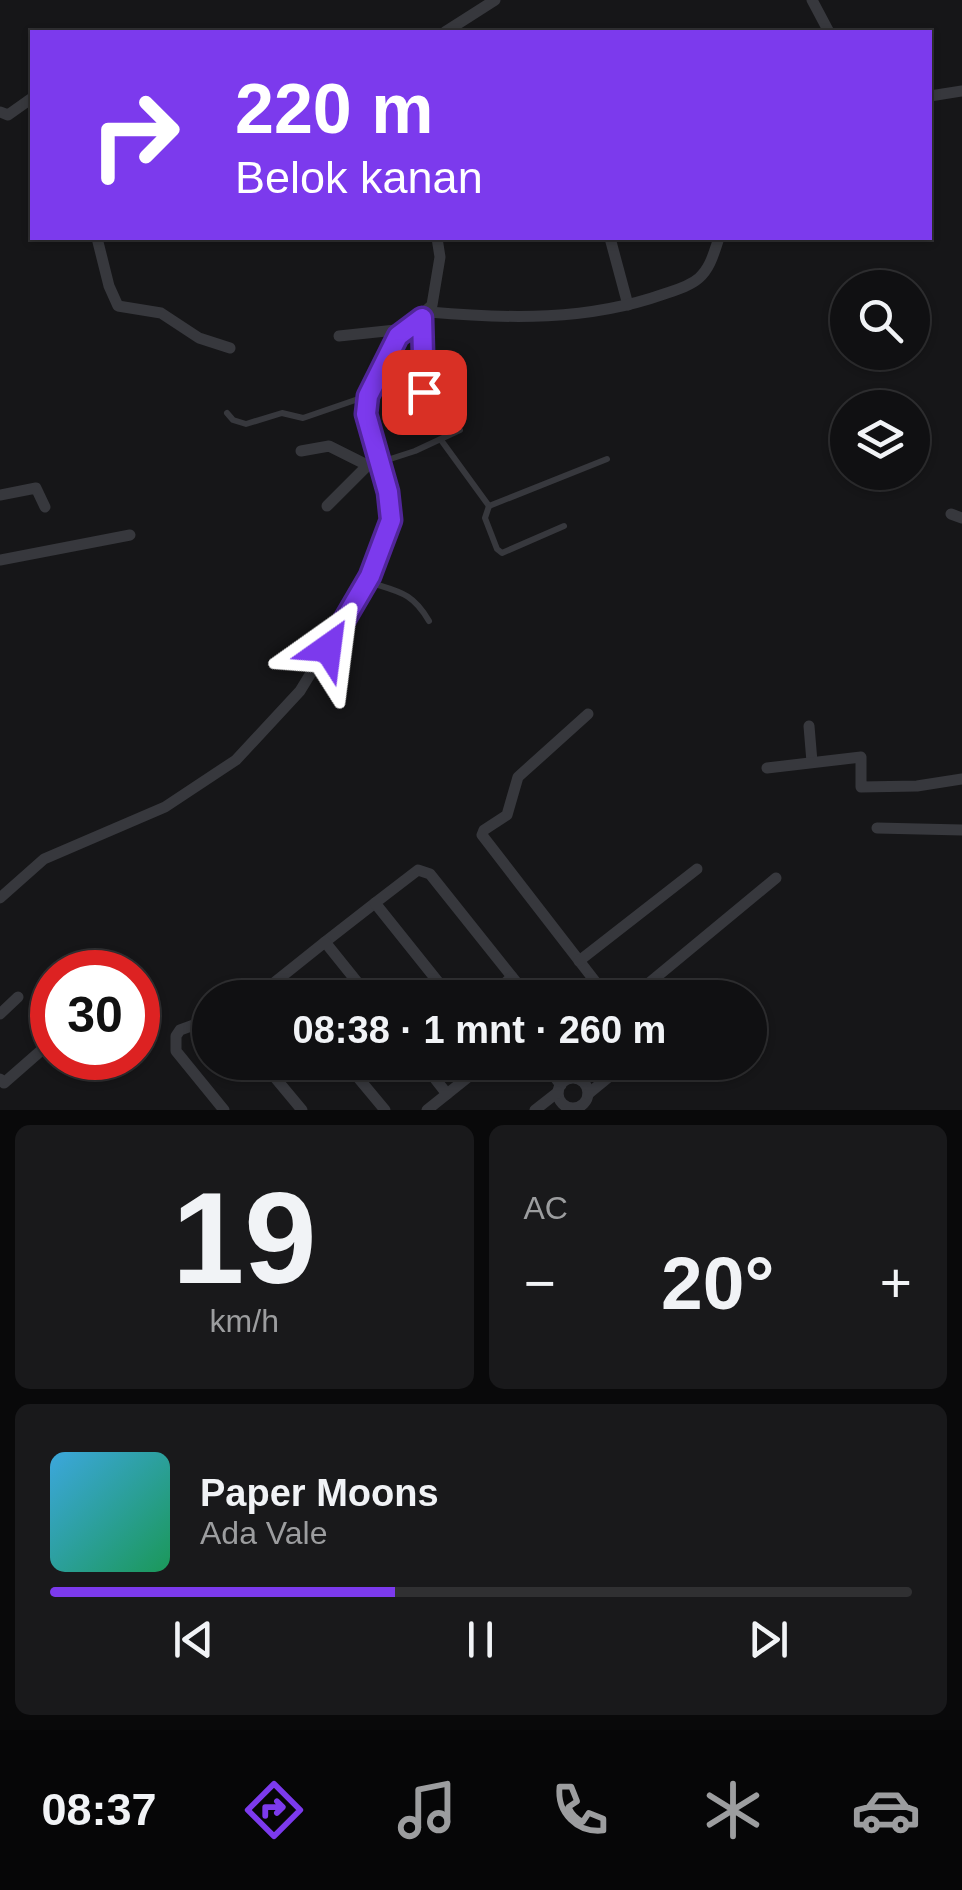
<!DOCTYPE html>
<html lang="id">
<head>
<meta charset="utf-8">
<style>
  body { margin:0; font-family:Arial,sans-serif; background:#19191b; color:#f1f3f6; height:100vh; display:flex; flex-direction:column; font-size:38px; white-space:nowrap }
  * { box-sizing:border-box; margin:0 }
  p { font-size:32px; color:#9c9d9f }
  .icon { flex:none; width:55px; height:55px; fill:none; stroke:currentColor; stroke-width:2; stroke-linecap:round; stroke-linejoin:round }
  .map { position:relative; height:1110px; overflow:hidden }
  .sheet { display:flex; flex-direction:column; gap:15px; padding:15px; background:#09090a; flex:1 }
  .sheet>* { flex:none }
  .top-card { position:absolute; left:30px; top:30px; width:902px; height:210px; border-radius:0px; box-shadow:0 2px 8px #0004,0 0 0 2px #303032; background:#7c3aed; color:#fff; overflow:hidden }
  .fabs { position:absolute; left:830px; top:270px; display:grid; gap:20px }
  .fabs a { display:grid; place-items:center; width:100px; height:100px; border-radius:50%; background:#101012; box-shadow:0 2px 8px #0004,0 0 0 2px #303032; font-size:50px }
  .speed { position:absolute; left:30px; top:950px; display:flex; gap:20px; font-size:50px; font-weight:700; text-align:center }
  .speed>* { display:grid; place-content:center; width:130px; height:130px; border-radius:50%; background:#101012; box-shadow:0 2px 8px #0004,0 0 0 2px #303032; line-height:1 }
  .speed .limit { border:15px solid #d22; background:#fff; color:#111 }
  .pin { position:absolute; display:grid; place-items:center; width:85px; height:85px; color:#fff; margin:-42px; border-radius:20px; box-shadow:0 5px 15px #0006 }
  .me { position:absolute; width:110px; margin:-55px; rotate:31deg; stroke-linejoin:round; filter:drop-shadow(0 0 8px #0008) }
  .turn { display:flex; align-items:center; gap:35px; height:210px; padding:0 40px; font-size:45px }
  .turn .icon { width:130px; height:130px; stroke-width:2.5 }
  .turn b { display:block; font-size:70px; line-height:85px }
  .big { font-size:75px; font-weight:600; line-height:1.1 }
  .sheet .card { flex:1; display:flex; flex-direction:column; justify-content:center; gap:15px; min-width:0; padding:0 35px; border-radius:15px; background:#19191b }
  .sheet .dial { align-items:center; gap:0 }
  .dial b { font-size:130px; line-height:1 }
  .song { display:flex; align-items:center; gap:30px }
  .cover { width:120px; height:120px; border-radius:15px; background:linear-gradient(135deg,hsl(200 70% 55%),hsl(150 70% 35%)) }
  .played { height:10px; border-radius:5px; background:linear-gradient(90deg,#7c3aed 40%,#303032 40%) }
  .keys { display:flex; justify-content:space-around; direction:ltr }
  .heat { display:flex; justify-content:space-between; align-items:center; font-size:55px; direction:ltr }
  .sheet .tiles { flex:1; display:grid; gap:15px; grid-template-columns:1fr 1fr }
  .card:last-child { grid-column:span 2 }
  .trip { position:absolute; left:192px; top:980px; width:575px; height:100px; border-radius:50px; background:#101012; box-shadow:0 2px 8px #0004,0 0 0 2px #303032; font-weight:600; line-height:100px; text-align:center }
  .dock { display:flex; height:160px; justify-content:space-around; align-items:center; background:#060607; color:#9c9d9f }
  .dock .icon { width:70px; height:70px }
  .dock .selected { color:#7c3aed }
  .dock b { font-size:45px; color:#f1f3f6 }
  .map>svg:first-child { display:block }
</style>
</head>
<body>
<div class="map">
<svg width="962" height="1110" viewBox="0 0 962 1110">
  <rect width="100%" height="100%" fill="#161618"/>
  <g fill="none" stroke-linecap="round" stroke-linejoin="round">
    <g stroke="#37383d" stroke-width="6">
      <path d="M 227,413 L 233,420 L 246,424 L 282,413 L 303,418 L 367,396"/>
      <path d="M 441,440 L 489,506 L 607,459"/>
      <path d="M 381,462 L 415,451 L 460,430"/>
      <path d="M 489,506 L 485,518 L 497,549 L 502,553 L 564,526"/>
      <path d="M 368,582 C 399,592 412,592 429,621"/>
    </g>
    <g stroke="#37383d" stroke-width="11">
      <path d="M 812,0 L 829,32"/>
      <path d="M 445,32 L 495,0"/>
      <path d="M 930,96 L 962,91"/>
      <path d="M 0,112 L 8,115 L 32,98"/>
      <path d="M 97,238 L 109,286 L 118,306 L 161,313 L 199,338 L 230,348"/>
      <path d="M 610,238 L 628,305"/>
      <path d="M 429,312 C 508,319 588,321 664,294 C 676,290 690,286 699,278 C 711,267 714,252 719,238"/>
      <path d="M 339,336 L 405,329"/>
      <path d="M 404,403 L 421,400 L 424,392 L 421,318"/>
      <path d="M 301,451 L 329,446 L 367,465"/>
      <path d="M 0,495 L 36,488 L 45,507"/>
      <path d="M 327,506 L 378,455"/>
      <path d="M 951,514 L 962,518"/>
      <path d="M 0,560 L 130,535"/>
      <path d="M 588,714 L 518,777 L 507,815 L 484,830 L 482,835 L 608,998"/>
      <path d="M 809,726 L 812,762"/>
      <path d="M 767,768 L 861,757 L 861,787 L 917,786 L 962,779"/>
      <path d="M 877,828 L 962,830"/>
      <path d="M 0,898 L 44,859 L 165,807 L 236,760 L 300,691 L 370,576 L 391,519 L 391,504 L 366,414 L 367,403 L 398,336 L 432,305 L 440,257 L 437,238"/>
      <path d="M 325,942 L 375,903"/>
      <path d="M 579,961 L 697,869"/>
      <path d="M 277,981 L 291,998"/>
      <path d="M 255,998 L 325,942 L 370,998"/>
      <path d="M 451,998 L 375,903 L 418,870 L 430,874 L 529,998"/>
      <path d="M 488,998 L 512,977"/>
      <path d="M 631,998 L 776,878"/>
      <path d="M 0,1014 L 18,997"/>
      <path d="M 210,1019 L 180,1030 L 176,1036 L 176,1051 L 224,1110"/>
      <path d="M 262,1062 L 302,1110"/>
      <path d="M 345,1062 L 385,1110"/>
      <path d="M 422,1062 L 447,1094"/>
      <path d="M 543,1062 L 561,1085"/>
      <circle cx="573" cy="1093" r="15"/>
      <path d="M 0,1079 L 4,1083 L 52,1041"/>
      <path d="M 582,1081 L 602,1062"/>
      <path d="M 588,1094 L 627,1062"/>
      <path d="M 427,1110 L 487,1062"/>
      <path d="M 535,1110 L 558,1092"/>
    </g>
  </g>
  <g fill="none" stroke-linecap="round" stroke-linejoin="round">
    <g stroke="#51269a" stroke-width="25">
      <path id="route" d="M 328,648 L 370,576 L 391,520 L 388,492 L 366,414 L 368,396 L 398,336 L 422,318 L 424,392"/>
    </g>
    <use href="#route" stroke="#7c3aed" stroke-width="18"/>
  </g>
</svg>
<div class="fabs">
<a><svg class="icon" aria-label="search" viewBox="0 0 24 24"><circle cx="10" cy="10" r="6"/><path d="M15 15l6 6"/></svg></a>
<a><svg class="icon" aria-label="layers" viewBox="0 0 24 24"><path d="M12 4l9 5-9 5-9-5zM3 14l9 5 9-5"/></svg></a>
</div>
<div class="speed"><div class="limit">30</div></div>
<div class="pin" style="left:424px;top:392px;background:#d93025"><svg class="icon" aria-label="arrive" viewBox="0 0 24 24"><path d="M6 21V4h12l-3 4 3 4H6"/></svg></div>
<svg class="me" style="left:328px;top:648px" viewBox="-20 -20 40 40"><path d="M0-17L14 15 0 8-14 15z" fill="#7c3aed" stroke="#fff" stroke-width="4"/></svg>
<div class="trip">08:38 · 1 mnt · 260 m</div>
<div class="top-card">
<div class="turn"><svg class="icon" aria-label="right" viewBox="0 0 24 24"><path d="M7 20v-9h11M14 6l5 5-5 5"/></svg><div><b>220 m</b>Belok kanan</div></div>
</div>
</div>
<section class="sheet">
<div class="tiles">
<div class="card dial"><b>19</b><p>km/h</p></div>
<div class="card"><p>AC</p>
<div class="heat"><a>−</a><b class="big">20°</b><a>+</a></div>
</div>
<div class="card">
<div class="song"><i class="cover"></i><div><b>Paper Moons</b><p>Ada Vale</p></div></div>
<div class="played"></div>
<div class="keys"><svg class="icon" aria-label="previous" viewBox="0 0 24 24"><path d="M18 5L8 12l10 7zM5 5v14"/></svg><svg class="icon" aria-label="pause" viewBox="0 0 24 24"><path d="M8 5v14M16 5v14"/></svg><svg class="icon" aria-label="next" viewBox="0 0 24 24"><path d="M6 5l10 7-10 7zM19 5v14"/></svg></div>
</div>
</div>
</section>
<nav class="dock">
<b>08:37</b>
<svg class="icon selected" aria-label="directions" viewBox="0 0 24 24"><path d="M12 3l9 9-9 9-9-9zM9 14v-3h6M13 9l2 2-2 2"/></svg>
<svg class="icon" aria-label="music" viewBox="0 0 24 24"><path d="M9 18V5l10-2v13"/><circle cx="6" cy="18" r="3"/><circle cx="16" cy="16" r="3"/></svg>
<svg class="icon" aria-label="phone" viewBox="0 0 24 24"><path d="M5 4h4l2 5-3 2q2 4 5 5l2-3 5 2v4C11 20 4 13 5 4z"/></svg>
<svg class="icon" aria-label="climate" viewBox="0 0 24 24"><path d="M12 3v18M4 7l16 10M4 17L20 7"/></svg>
<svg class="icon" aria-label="car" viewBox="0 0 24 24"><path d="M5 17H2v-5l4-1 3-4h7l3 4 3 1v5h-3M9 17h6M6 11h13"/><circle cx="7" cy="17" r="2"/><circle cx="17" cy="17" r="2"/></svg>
</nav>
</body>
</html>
